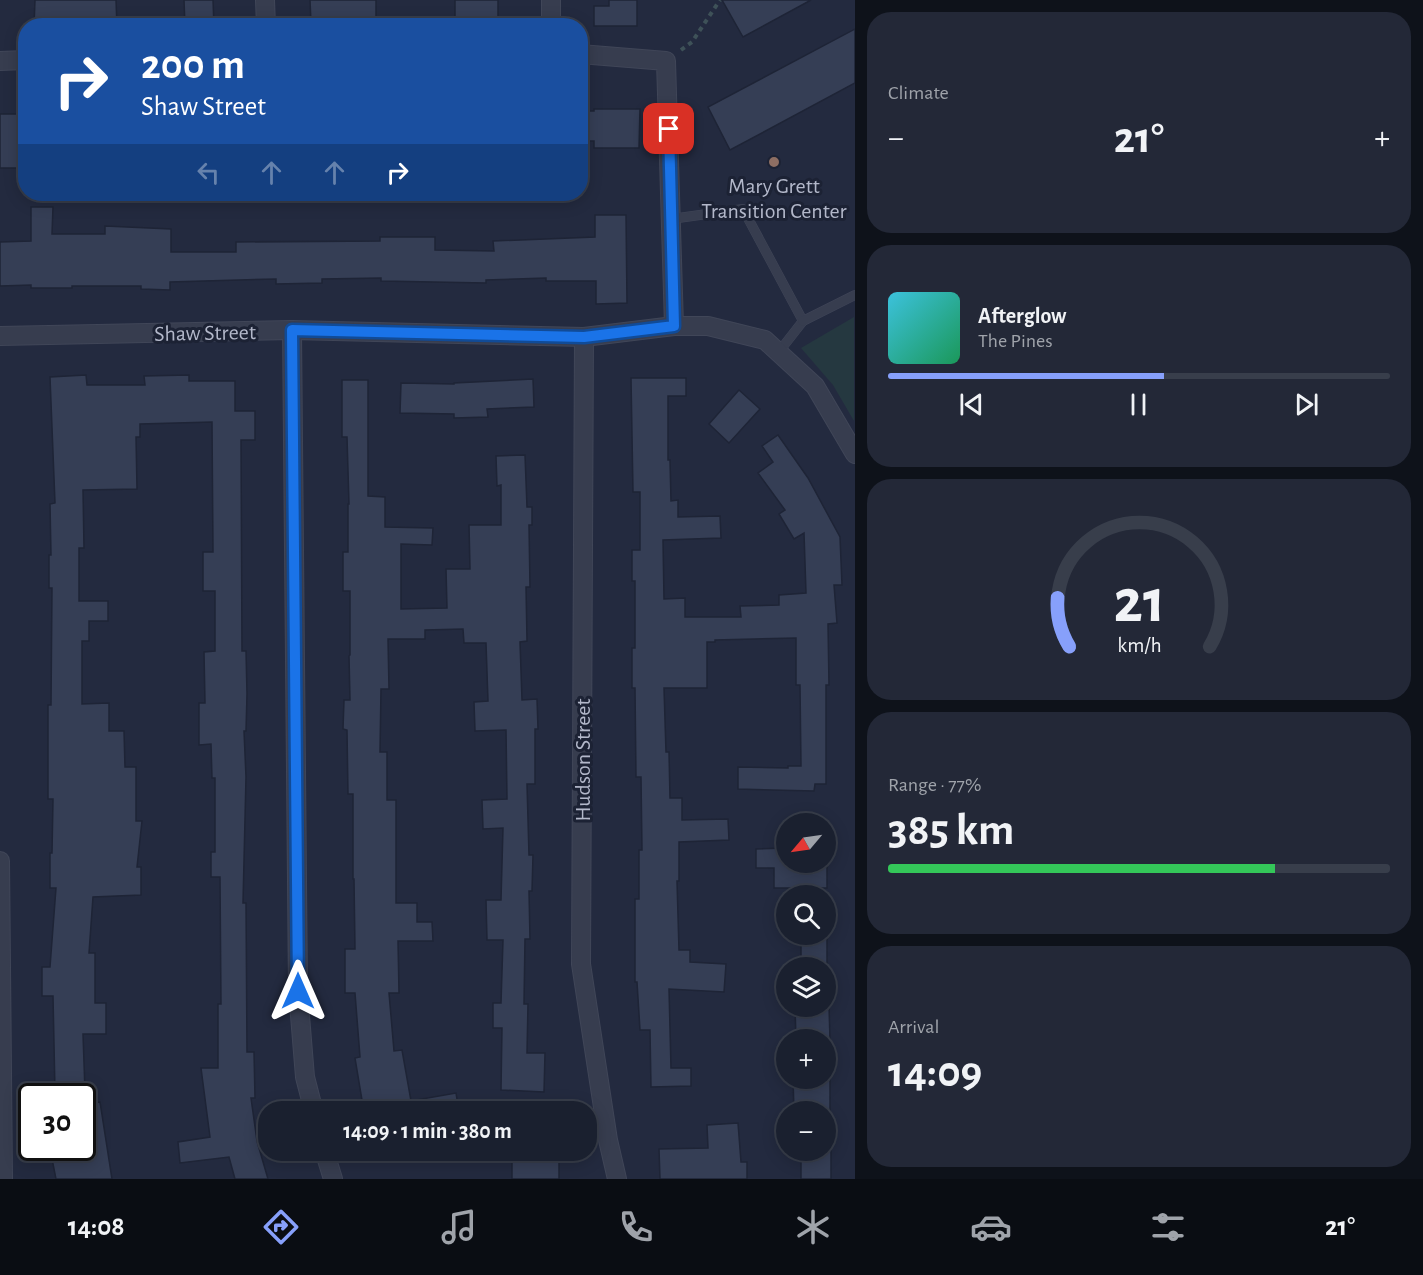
<!DOCTYPE html>
<html lang="en">
<head>
<meta charset="utf-8">
<style>
  body { margin:0; font-family:"Alegreya Sans",sans-serif; background:#232837; color:#f1f3f6; height:100vh; display:flex; flex-direction:column; font-size:22px; white-space:nowrap }
  * { box-sizing:border-box; margin:0 }
  p { font-size:20px; color:#9fa3aa }
  .icon { flex:none; width:33px; height:33px; fill:none; stroke:currentColor; stroke-width:2; stroke-linecap:round; stroke-linejoin:round }
  .map { position:relative; flex:1; overflow:hidden }
  .details { display:flex; flex-direction:column; gap:12px; padding:12px; background:#0e121a; width:568px }
  .details>* { flex:none }
  .top-card { position:absolute; left:18px; top:18px; width:570px; height:183px; border-radius:24px; box-shadow:0 3px 15px #0003,0 0 0 2px #383e4b; background:#1a4fa0; color:#fff; overflow:hidden }
  .needle { width:39px; rotate:241deg }
  .controls { position:absolute; left:776px; top:813px; display:grid; gap:12px }
  .controls a { display:grid; place-items:center; width:60px; height:60px; border-radius:50%; background:#1a202f; box-shadow:0 3px 15px #0003,0 0 0 2px #383e4b; font-size:30px }
  .speed { position:absolute; left:18px; top:1083px; display:flex; gap:12px; font-size:30px; font-weight:700; text-align:center }
  .speed>* { display:grid; place-content:center; width:78px; height:78px; border-radius:50%; background:#1a202f; box-shadow:0 3px 15px #0003,0 0 0 2px #383e4b; line-height:1 }
  .speed .limit { border:3px solid #111; border-radius:9px; background:#fff; color:#111 }
  .pin { position:absolute; display:grid; place-items:center; width:51px; height:51px; color:#fff; margin:-26px; border-radius:12px; box-shadow:0 3px 9px #0006 }
  .me { position:absolute; width:66px; margin:-33px; rotate:0deg; stroke-linejoin:round; filter:drop-shadow(0 0 4px #0008) }
  .turn { display:flex; align-items:center; gap:21px; height:126px; padding:0 24px; font-size:27px }
  .turn .icon { width:78px; height:78px; stroke-width:2.5 }
  .turn b { display:block; font-size:42px; line-height:51px }
  .lanes { display:flex; align-items:center; height:57px; padding:0 24px; background:#0003; justify-content:center; gap:30px; direction:ltr }
  .lanes .off { opacity:.35 }
  .big { font-size:45px; font-weight:600; line-height:1.1 }
  .details .tile { flex:1; display:flex; flex-direction:column; justify-content:center; gap:9px; min-width:0; padding:0 21px; border-radius:24px; background:#232837 }
  .details .dial { align-items:center; gap:0 }
  .dial svg { height:156px; overflow:visible; fill:none; stroke:#383e4b; stroke-width:7; stroke-linecap:round; text-anchor:middle }
  .dial text { fill:#f1f3f6; stroke:none }
  .song { display:flex; align-items:center; gap:18px }
  .cover { width:72px; height:72px; border-radius:9px; background:linear-gradient(135deg,hsl(190 70% 55%),hsl(150 70% 35%)) }
  .played { height:6px; border-radius:3px; background:linear-gradient(90deg,#87a0fb 55%,#383e4b 55%) }
  .keys { display:flex; justify-content:space-around; direction:ltr }
  .heat { display:flex; justify-content:space-between; align-items:center; font-size:33px; direction:ltr }
  .charge { height:9px; border-radius:4px; background:linear-gradient(90deg,#34c759 77%,#383e4b 0) }
  .trip { position:absolute; left:258px; top:1101px; width:339px; height:60px; border-radius:24px; background:#1a202f; box-shadow:0 3px 15px #0003,0 0 0 2px #383e4b; font-weight:600; line-height:60px; text-align:center }
  .dock { display:flex; height:96px; justify-content:space-around; align-items:center; background:#0a0d13; color:#9fa3aa }
  .dock .icon { width:42px; height:42px }
  .dock .selected { color:#87a0fb }
  .dock b { font-size:27px; color:#f1f3f6 }
  main { display:flex; flex:1; min-height:0 }
  .map>svg:first-child { display:block }
</style>
</head>
<body>
<main>
<div class="map">
<svg width="855" height="1179" viewBox="0 0 855 1179">
  <rect width="100%" height="100%" fill="#232a3f"/>
  <path fill="#253840" d="M 854,317 L 854,421 L 833,385 L 801,348 Z"/>
  <g fill="#353e55" stroke="#1e2436" stroke-width="1.5">
    <path d="M 35,0 L 116,0 L 117,26 L 34,26 Z"/>
    <path d="M 184,0 L 213,0 L 214,26 L 185,26 Z"/>
    <path d="M 310,0 L 376,0 L 376,22 L 311,23 Z"/>
    <rect x="455" y="0" width="43" height="26"/>
    <path d="M 609,0 L 637,0 L 637,26 L 594,26 L 594,6 L 609,6 Z"/>
    <path d="M 722,0 L 811,0 L 743,37 Z"/>
    <path d="M 855,29 L 855,83 L 730,150 L 708,107 Z"/>
    <path d="M 594,109 L 640,109 L 639,148 L 594,148 L 594,141 L 580,141 L 580,111 L 594,111 Z"/>
    <rect x="0" y="114" width="26" height="54"/>
    <path d="M 31,207 L 53,207 L 52,234 L 105,234 L 105,226 L 171,229 L 171,252 L 236,252 L 236,242 L 380,241 L 380,237 L 435,237 L 435,250 L 494,251 L 493,241 L 595,237 L 595,215 L 626,215 L 627,303 L 596,304 L 596,281 L 546,281 L 546,278 L 486,280 L 486,283 L 381,281 L 381,278 L 322,279 L 322,283 L 276,284 L 276,279 L 170,282 L 170,290 L 141,289 L 141,286 L 72,286 L 72,288 L 31,288 L 31,285 L 0,286 L 0,242 L 31,241 Z"/>
    <path d="M 86,375 L 87,385 L 145,385 L 144,376 L 189,375 L 189,381 L 235,381 L 235,411 L 255,411 L 255,440 L 241,440 L 242,651 L 246,651 L 247,694 L 246,731 L 244,731 L 246,777 L 243,903 L 246,903 L 247,1052 L 254,1052 L 255,1098 L 251,1098 L 257,1141 L 268,1179 L 235,1179 L 229,1157 L 180,1163 L 178,1142 L 210,1137 L 201,1068 L 218,1068 L 218,1004 L 221,1004 L 220,877 L 211,877 L 211,852 L 215,852 L 215,778 L 212,778 L 211,744 L 199,745 L 199,703 L 205,703 L 204,652 L 215,651 L 215,591 L 203,591 L 203,552 L 213,552 L 212,422 L 140,424 L 140,437 L 136,437 L 137,489 L 83,490 L 84,548 L 79,548 L 79,601 L 108,601 L 108,621 L 89,621 L 89,641 L 82,641 L 82,704 L 109,703 L 109,731 L 124,731 L 125,767 L 136,767 L 136,821 L 142,821 L 137,867 L 141,867 L 141,895 L 93,897 L 89,953 L 95,953 L 95,1003 L 106,1003 L 106,1034 L 83,1034 L 85,1091 L 55,1092 L 53,996 L 42,996 L 42,967 L 50,967 L 56,888 L 50,888 L 50,853 L 52,853 L 53,799 L 48,799 L 48,705 L 51,705 L 52,588 L 49,588 L 49,555 L 51,555 L 50,504 L 55,503 L 50,377 Z"/>
    <path d="M 631,378 L 686,378 L 686,396 L 668,396 L 668,460 L 670,460 L 671,501 L 678,500 L 678,517 L 720,516 L 721,538 L 663,540 L 664,599 L 685,598 L 685,617 L 741,617 L 740,606 L 779,605 L 779,595 L 806,593 L 804,533 L 794,539 L 779,514 L 785,510 L 758,473 L 773,462 L 762,446 L 778,435 L 808,478 L 840,537 L 842,585 L 834,585 L 837,623 L 828,624 L 829,685 L 826,685 L 826,784 L 815,784 L 814,791 L 738,789 L 738,767 L 788,768 L 788,766 L 801,766 L 800,685 L 796,685 L 796,638 L 715,640 L 715,642 L 707,642 L 707,688 L 664,688 L 666,752 L 669,752 L 670,798 L 682,798 L 682,820 L 728,819 L 729,840 L 679,842 L 679,881 L 677,881 L 679,950 L 690,950 L 690,962 L 726,964 L 724,992 L 669,989 L 671,1068 L 691,1068 L 691,1086 L 651,1087 L 650,1030 L 640,1030 L 637,982 L 635,982 L 635,899 L 639,899 L 639,850 L 642,850 L 641,777 L 636,777 L 635,688 L 632,688 L 632,648 L 635,648 L 635,581 L 632,581 L 632,550 L 640,550 L 640,492 L 633,492 Z"/>
    <path d="M 533,379 L 534,407 L 487,409 L 488,417 L 454,418 L 454,414 L 400,413 L 401,383 L 454,384 L 454,383 Z"/>
    <path d="M 342,380 L 368,380 L 368,496 L 385,497 L 385,527 L 433,528 L 432,545 L 401,544 L 401,609 L 447,608 L 446,569 L 470,569 L 469,525 L 501,525 L 501,485 L 497,486 L 496,456 L 525,455 L 527,507 L 532,507 L 532,525 L 529,525 L 530,587 L 526,587 L 527,641 L 520,642 L 522,700 L 537,699 L 538,729 L 535,729 L 535,784 L 527,784 L 529,855 L 533,855 L 532,891 L 529,891 L 530,939 L 525,939 L 524,1004 L 528,1004 L 527,1053 L 545,1053 L 544,1092 L 501,1090 L 502,1028 L 493,1028 L 493,1003 L 501,1003 L 503,940 L 487,940 L 486,900 L 501,900 L 503,828 L 483,829 L 482,800 L 507,799 L 506,730 L 475,731 L 474,702 L 488,701 L 486,643 L 464,643 L 463,629 L 425,630 L 425,639 L 388,639 L 389,689 L 381,689 L 380,752 L 387,752 L 387,800 L 396,800 L 396,903 L 417,903 L 417,922 L 432,922 L 433,941 L 398,941 L 399,993 L 389,993 L 394,1051 L 402,1050 L 411,1101 L 456,1093 L 459,1112 L 364,1112 L 355,1058 L 360,1057 L 355,993 L 345,993 L 345,949 L 355,949 L 354,879 L 353,879 L 353,794 L 348,794 L 347,730 L 343,729 L 344,700 L 350,700 L 349,656 L 350,655 L 350,591 L 343,591 L 343,552 L 348,552 L 348,504 L 349,504 L 347,437 L 342,437 Z"/>
    <path d="M 739,390 L 760,409 L 729,443 L 709,424 Z"/>
    <path d="M 786,848 L 786,862 L 827,862 L 827,888 L 774,888 L 774,868 L 756,868 L 756,849 Z"/>
    <rect x="801" y="934" width="26" height="34"/>
    <path d="M 795,1006 L 829,1006 L 830,1040 L 796,1040 Z"/>
    <path d="M 793,1078 L 830,1078 L 830,1112 L 794,1112 Z"/>
    <path d="M 100,1102 L 112,1179 L 56,1179 L 52,1159 L 82,1154 L 82,1105 Z"/>
    <path d="M 738,1123 L 741,1162 L 747,1162 L 747,1179 L 660,1179 L 659,1149 L 708,1148 L 707,1125 Z"/>
    <rect x="512" y="1150" width="47" height="29"/>
    <rect x="801" y="1150" width="30" height="29"/>
  </g>
  <g fill="none" stroke-linecap="round" stroke-linejoin="round">
    <g stroke="#404658" stroke-width="10">
      <g id="lane">
        <path d="M 671,219 L 743,209 L 803,321 L 778,353"/>
        <path d="M 803,321 L 855,295"/>
      </g>
    </g>
    <g stroke="#404658" stroke-width="20">
      <g id="street">
        <path d="M 265,0 L 266,26"/>
        <path d="M 551,0 L 551,26"/>
        <path d="M 580,54 L 666,61 L 674,326"/>
        <path d="M 0,61 L 26,60"/>
        <path d="M 292,330 L 298,991 L 305,1077 L 314,1112"/>
        <path d="M 0,336 L 292,330 L 584,337 L 674,326 L 708,326 L 765,340 L 815,386 L 855,454"/>
        <path d="M 584,337 L 581,964 L 608,1140 L 617,1179"/>
        <path d="M 0,861 L 3,1179"/>
        <path d="M 324,1150 L 333,1179"/>
      </g>
    </g>
    <path stroke="#3e5158" stroke-width="4" stroke-dasharray="4.5 4.5" stroke-linecap="butt" d="M 681,50 L 692,42 L 720,0"/>
    <use href="#lane" stroke="#373d4f" stroke-width="9"/>
    <use href="#street" stroke="#373d4f" stroke-width="18"/>
  </g>
  <g fill="none" stroke-linecap="round" stroke-linejoin="round">
    <g stroke="#114b97" stroke-width="15">
      <path id="route" d="M 298,991 L 292,330 L 584,337 L 674,326 L 669,129"/>
    </g>
    <use href="#route" stroke="#1a73e8" stroke-width="10"/>
  </g>
  <circle fill="#8d6e63" stroke="#1c2234" stroke-width="2" cx="774" cy="162" r="6"/>
  <g text-anchor="middle" stroke-width="6" stroke-linejoin="round" paint-order="stroke">
    <g font-size="22" fill="#b3b8ca" stroke="#1c2234">
      <text x="774" y="193">Mary Grett<tspan x="774" dy="25">Transition Center</tspan></text>
    </g>
    <g font-size="22" fill="#b3b8ca" stroke="#1c2234">
      <text transform="translate(205 332) rotate(-1)" y="8">Shaw Street</text>
      <text transform="translate(582 760) rotate(-90)" y="8">Hudson Street</text>
    </g>
  </g>
</svg>
<div class="controls">
<a><svg class="needle" viewBox="-14 -14 28 28"><path d="M0-13l5 13h-10z" fill="#e53935"/><path d="M0 13l5-13h-10z" fill="#9fa3aa"/></svg></a>
<a><svg class="icon" aria-label="search" viewBox="0 0 24 24"><circle cx="10" cy="10" r="6"/><path d="M15 15l6 6"/></svg></a>
<a><svg class="icon" aria-label="layers" viewBox="0 0 24 24"><path d="M12 4l9 5-9 5-9-5zM3 14l9 5 9-5"/></svg></a>
<a>+</a>
<a>−</a>
</div>
<div class="speed"><div class="limit">30</div></div>
<div class="pin" style="left:669px;top:129px;background:#d93025"><svg class="icon" aria-label="arrive" viewBox="0 0 24 24"><path d="M6 21V4h12l-3 4 3 4H6"/></svg></div>
<svg class="me" style="left:298px;top:991px" viewBox="-20 -20 40 40"><path d="M0-17L14 15 0 8-14 15z" fill="#1a73e8" stroke="#fff" stroke-width="4"/></svg>
<div class="trip">14:09 · 1 min · 380 m</div>
<div class="top-card">
<div class="turn"><svg class="icon" aria-label="right" viewBox="0 0 24 24"><path d="M7 20v-9h11M14 6l5 5-5 5"/></svg><div><b>200 m</b>Shaw Street</div></div>
<div class="lanes"><svg class="icon off" aria-label="left" viewBox="0 0 24 24"><path d="M17 20v-9H6M10 6l-5 5 5 5"/></svg><svg class="icon off" aria-label="ahead" viewBox="0 0 24 24"><path d="M12 20V5M6 11l6-6 6 6"/></svg><svg class="icon off" aria-label="ahead" viewBox="0 0 24 24"><path d="M12 20V5M6 11l6-6 6 6"/></svg><svg class="icon" aria-label="right" viewBox="0 0 24 24"><path d="M7 20v-9h11M14 6l5 5-5 5"/></svg></div>
</div>
</div>
<section class="details">
<div class="tile"><p>Climate</p>
<div class="heat"><a>−</a><b class="big">21°</b><a>+</a></div>
</div>
<div class="tile">
<div class="song"><i class="cover"></i><div><b>Afterglow</b><p>The Pines</p></div></div>
<div class="played"></div>
<div class="keys"><svg class="icon" aria-label="previous" viewBox="0 0 24 24"><path d="M18 5L8 12l10 7zM5 5v14"/></svg><svg class="icon" aria-label="pause" viewBox="0 0 24 24"><path d="M8 5v14M16 5v14"/></svg><svg class="icon" aria-label="next" viewBox="0 0 24 24"><path d="M6 5l10 7-10 7zM19 5v14"/></svg></div>
</div>
<div class="tile dial"><svg viewBox="0 0 100 80">
<path d="M14 69A42 42 0 1 1 86 69"/>
<path d="M14 69A42 42 0 0 1 8 44" stroke="#87a0fb"/>
<text x="50" y="56" font-size="32" font-weight="700">21</text>
<text x="50" y="72" font-size="11">km/h</text>
</svg></div>
<div class="tile"><p>Range · 77%</p><b class="big">385 km</b><div class="charge"></div></div>
<div class="tile"><p>Arrival</p><b class="big">14:09</b></div>
</section>
</main>
<nav class="dock">
<b>14:08</b>
<svg class="icon selected" aria-label="directions" viewBox="0 0 24 24"><path d="M12 3l9 9-9 9-9-9zM9 14v-3h6M13 9l2 2-2 2"/></svg>
<svg class="icon" aria-label="music" viewBox="0 0 24 24"><path d="M9 18V5l10-2v13"/><circle cx="6" cy="18" r="3"/><circle cx="16" cy="16" r="3"/></svg>
<svg class="icon" aria-label="phone" viewBox="0 0 24 24"><path d="M5 4h4l2 5-3 2q2 4 5 5l2-3 5 2v4C11 20 4 13 5 4z"/></svg>
<svg class="icon" aria-label="climate" viewBox="0 0 24 24"><path d="M12 3v18M4 7l16 10M4 17L20 7"/></svg>
<svg class="icon" aria-label="car" viewBox="0 0 24 24"><path d="M5 17H2v-5l4-1 3-4h7l3 4 3 1v5h-3M9 17h6M6 11h13"/><circle cx="7" cy="17" r="2"/><circle cx="17" cy="17" r="2"/></svg>
<svg class="icon" aria-label="filters" viewBox="0 0 24 24"><path d="M4 7h16M4 17h16"/><circle cx="9" cy="7" r="2"/><circle cx="15" cy="17" r="2"/></svg>
<b>21°</b>
</nav>
</body>
</html>
